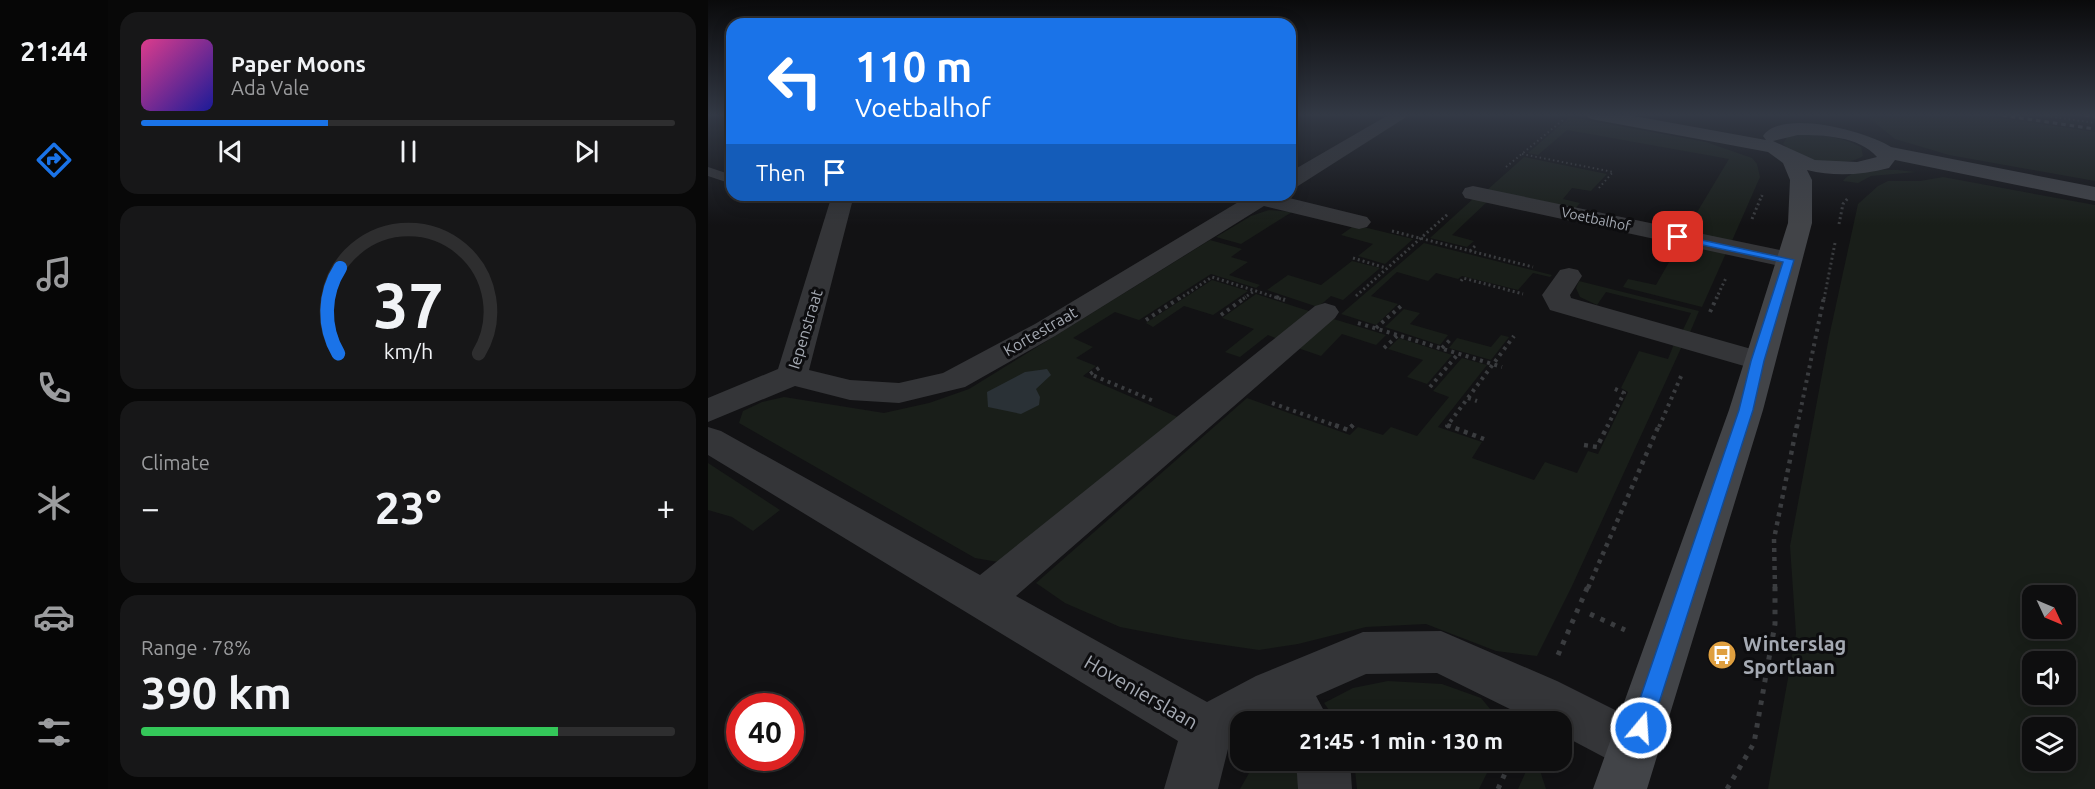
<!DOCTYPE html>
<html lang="en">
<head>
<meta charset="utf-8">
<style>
  body { margin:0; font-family:Ubuntu,sans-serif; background:#171718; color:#f1f3f6; height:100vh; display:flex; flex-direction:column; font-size:22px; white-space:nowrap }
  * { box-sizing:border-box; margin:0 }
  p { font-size:20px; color:#9b9c9e }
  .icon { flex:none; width:33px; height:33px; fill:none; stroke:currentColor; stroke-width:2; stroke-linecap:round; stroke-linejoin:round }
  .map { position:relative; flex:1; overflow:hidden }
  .details { display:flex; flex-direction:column; gap:12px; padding:12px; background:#080808; width:600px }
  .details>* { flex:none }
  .top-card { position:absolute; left:18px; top:18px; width:570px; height:183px; border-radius:18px; box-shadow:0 3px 15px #0003,0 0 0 2px #2e2e2f; background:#1a73e8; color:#fff; overflow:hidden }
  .needle { width:39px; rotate:134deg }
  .fabs { position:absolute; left:1314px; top:585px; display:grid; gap:12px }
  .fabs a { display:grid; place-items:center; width:54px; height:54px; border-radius:12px; background:#0e0e0f; box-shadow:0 3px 15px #0003,0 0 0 2px #2e2e2f; font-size:30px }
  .speed { position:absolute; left:18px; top:693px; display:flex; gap:12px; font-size:30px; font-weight:700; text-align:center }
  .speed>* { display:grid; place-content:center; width:78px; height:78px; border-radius:50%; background:#0e0e0f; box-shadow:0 3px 15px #0003,0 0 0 2px #2e2e2f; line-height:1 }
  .speed .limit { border:9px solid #d22; background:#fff; color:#111 }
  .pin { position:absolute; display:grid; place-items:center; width:51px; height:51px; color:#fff; margin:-26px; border-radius:12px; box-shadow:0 3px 9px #0006 }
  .me { position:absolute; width:66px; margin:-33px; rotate:18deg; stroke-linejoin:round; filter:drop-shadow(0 0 4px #0008) }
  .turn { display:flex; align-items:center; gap:21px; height:126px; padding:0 30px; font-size:27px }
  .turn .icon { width:78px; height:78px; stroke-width:2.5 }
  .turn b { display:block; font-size:42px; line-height:51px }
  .then { display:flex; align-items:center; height:57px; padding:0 30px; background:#0003; gap:12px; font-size:22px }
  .big { font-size:45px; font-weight:700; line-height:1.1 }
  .details .tile { flex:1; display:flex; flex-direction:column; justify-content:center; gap:9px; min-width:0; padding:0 21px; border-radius:18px; background:#171718 }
  .details .dial { align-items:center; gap:0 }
  .dial svg { height:156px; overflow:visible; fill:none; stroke:#2e2e2f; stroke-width:7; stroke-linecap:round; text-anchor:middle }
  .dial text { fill:#f1f3f6; stroke:none }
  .song { display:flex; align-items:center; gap:18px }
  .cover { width:72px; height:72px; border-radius:9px; background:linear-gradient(135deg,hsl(330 70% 55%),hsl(240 70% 35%)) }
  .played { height:6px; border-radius:3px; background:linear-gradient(90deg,#1a73e8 35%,#2e2e2f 35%) }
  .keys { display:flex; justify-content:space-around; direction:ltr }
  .heat { display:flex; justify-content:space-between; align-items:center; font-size:33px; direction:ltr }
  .charge { height:9px; border-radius:4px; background:linear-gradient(90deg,#34c759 78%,#2e2e2f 0) }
  .trip { position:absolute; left:522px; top:711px; width:342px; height:60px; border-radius:18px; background:#0e0e0f; box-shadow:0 3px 15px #0003,0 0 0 2px #2e2e2f; font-weight:700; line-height:60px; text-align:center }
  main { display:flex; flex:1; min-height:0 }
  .tabs { display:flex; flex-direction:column; width:108px; justify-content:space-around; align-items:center; background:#060606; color:#9b9c9e }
  .tabs .icon { width:42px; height:42px }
  .tabs .active { color:#1a73e8 }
  .tabs b { font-size:27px; color:#f1f3f6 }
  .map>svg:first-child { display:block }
</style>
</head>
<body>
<main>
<nav class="tabs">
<b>21:44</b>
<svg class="icon active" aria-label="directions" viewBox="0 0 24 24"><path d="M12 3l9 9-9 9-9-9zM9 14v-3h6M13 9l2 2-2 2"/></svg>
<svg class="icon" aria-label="music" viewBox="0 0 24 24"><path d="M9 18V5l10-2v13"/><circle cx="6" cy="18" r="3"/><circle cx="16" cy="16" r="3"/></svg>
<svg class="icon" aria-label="phone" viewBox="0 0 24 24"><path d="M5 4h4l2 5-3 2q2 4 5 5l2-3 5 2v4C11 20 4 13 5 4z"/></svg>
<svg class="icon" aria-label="climate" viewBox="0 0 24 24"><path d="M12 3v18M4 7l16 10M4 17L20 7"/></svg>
<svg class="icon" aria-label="car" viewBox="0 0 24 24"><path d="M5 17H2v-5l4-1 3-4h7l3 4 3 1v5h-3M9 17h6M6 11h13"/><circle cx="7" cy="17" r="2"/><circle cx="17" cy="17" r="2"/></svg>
<svg class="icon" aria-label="filters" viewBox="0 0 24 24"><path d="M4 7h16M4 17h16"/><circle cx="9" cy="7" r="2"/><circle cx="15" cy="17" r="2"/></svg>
</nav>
<section class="details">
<div class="tile">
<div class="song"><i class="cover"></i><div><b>Paper Moons</b><p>Ada Vale</p></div></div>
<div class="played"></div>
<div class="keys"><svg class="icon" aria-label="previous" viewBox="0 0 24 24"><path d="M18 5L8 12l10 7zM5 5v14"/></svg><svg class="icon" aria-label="pause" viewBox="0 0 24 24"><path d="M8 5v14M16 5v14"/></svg><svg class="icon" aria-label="next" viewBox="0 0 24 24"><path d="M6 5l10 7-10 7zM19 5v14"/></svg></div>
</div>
<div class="tile dial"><svg viewBox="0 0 100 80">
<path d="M14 69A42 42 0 1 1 86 69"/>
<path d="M14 69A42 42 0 0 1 15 25" stroke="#1a73e8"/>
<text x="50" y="56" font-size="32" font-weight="700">37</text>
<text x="50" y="72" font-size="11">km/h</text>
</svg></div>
<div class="tile"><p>Climate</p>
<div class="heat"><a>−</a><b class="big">23°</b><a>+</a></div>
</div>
<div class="tile"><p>Range · 78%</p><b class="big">390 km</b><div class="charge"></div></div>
</section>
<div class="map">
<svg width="1387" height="789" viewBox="0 0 1387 789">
  <rect width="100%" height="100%" fill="#121214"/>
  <g fill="#191e19" fill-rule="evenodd">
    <path d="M 1160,114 L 1264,114 L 1387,132 L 1387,181 L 1241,155 L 1187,139 L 1161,118 Z"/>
    <path d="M 862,117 L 998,142 L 1044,158 L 1049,164 L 1052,177 L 1023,243 L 976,234 L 1021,159 L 859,130 L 830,155 L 820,153 Z"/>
    <path d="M 1097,134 C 1117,136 1135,137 1153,147 L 1155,156 C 1135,169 1091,161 1075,144 L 1079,137 Z"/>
    <path d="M 816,157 L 899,174 L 883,191 L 864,188 L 855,199 L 872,203 L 866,210 L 778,191 Z"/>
    <path d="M 1190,170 L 1208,172 L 1163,176 L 1150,183 L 1135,181 C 1145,167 1174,170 1190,170 Z"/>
    <path d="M 1235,177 L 1387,205 L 1387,789 L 1060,789 L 1088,634 L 1082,546 L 1121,337 L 1150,204 L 1170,186 L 1180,181 L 1212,181 ZM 1324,596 L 1358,596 L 1358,628 L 1324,628 ZM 1324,662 L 1358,662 L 1358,694 L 1324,694 ZM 1324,728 L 1358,728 L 1358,760 L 1324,760 Z"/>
    <path d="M 766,198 L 780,201 L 744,235 L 766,241 L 759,247 L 722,238 Z"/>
    <path d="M 561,210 L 584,212 L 533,244 L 508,237 L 543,216 Z"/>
    <path d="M 647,225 L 705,239 L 677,264 L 650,256 L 665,244 L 633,235 Z"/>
    <path d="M 502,240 L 534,249 L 523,257 L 540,262 L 521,275 L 552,285 L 548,288 L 503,274 L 431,320 L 407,312 L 365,338 L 385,347 L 368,358 L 388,366 L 375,376 L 474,419 L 290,562 L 267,558 L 31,423 L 35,411 L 54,402 L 76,397 L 176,413 L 221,403 L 261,389 Z"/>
    <path d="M 716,243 L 844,275 L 842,277 L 825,273 L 810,290 L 754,276 L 750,279 L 728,273 L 720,281 L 689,272 L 663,296 L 690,304 L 668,325 L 633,314 Z"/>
    <path d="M 972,243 L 1018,253 L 994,307 L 915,287 L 920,279 L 948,285 Z"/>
    <path d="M 644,261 L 672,268 L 635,300 L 623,296 L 610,307 L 559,290 L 580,275 L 613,285 Z"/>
    <path d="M 504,280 L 540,291 L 505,315 L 476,306 L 445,327 L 438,323 Z"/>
    <path d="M 871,281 L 991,311 L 980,337 L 973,334 L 983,313 L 898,292 L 889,305 L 872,297 L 868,288 Z"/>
    <path d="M 548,294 L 604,312 L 572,340 L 560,335 L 532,357 L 517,352 L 546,329 L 514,318 Z"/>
    <path d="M 696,309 L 712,313 L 702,324 L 740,335 L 732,345 L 677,327 Z"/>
    <path d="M 619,317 L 678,335 L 668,345 L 634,334 L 613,356 L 584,346 Z"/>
    <path d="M 793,335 L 801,337 L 783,360 L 741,348 L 749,338 L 783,347 Z"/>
    <path d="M 691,338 L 744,355 L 719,384 L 699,377 L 715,360 L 680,349 Z"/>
    <path d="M 966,344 L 974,346 L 864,586 L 829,656 L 788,651 L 718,624 L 658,627 L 590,644 L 551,650 L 475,639 L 412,627 L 357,603 L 328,583 L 539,398 L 642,435 L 650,427 L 675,435 L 683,427 L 709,436 L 741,397 L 725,391 L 754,358 L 779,365 L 730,427 L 774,442 L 764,458 L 826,480 L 837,462 L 869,473 L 880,451 L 890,454 L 920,392 L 913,388 L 931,351 L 960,359 Z"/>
    <path d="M 0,463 L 72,510 L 45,531 L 24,517 L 0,510 Z"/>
    <path d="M 680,681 L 734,684 L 773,698 L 792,721 L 629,721 L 616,703 L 645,688 Z"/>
    <path d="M 823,760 L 829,761 L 838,789 L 810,789 Z"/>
    <path d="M 548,761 L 592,761 L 596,789 L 532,789 Z"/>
    <path d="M 646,761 L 646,760 L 785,761 L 771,789 L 649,789 Z"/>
  </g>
  <path fill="#2a3136" d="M 339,369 L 343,375 L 328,389 L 332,397 L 331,405 L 313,414 L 280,407 L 279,392 L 317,372 Z"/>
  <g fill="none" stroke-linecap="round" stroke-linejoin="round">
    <g stroke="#3a3c3f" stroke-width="2" stroke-dasharray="1.5 3" stroke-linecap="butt">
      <path d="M 1325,114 L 1387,123"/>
      <path d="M 814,154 L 905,172 L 890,189"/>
      <path d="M 798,167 L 855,120"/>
      <path d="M 1054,197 L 1055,193"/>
    </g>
    <g stroke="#3a3c3f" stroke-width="3" stroke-dasharray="2 3" stroke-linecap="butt">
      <path d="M 1044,219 L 1054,195"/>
      <path d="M 1131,224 L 1135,204 L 1140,198"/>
      <path d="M 684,231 L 825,267"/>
      <path d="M 762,251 L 769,244"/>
      <path d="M 645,258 L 678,268"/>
      <path d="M 753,281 L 755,278 L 815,294"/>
      <path d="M 648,296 L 741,213"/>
      <path d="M 471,299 L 504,277 L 573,299"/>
      <path d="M 535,299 L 546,291"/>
      <path d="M 1008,299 L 1018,278"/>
      <path d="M 1116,299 L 1127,243"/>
    </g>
    <g stroke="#3a3c3f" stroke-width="4" stroke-dasharray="3 4.5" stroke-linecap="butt">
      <path d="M 568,297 L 577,300"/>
      <path d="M 1002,312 L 1009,297"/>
      <path d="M 513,315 L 538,297"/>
      <path d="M 438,320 L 473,297"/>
      <path d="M 650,323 L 794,367"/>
      <path d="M 668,328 L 693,306"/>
      <path d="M 676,348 L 689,336"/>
      <path d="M 734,348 L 742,340"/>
      <path d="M 391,368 L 382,374 L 448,402"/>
      <path d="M 722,387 L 750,354"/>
      <path d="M 760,398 L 769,401"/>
      <path d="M 564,403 L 631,427"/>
      <path d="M 643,427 L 646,424"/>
      <path d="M 741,427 L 739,426 L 806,336"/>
      <path d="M 899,427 L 916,393 L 905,388"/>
      <path d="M 951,427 L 974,374"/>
      <path d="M 1089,427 L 1116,297"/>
    </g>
    <g stroke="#3a3c3f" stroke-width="4.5" stroke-dasharray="4 5" stroke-linecap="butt">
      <path d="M 627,425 L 640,430 L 645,425"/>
      <path d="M 739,425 L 776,439"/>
      <path d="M 876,445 L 889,447 L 900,425"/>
      <path d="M 880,588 L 951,425"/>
      <path d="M 1067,588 L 1066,539 L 1089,425"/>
    </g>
    <g stroke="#3a3c3f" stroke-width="5" stroke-dasharray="4.5 7" stroke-linecap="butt">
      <path d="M 882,614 L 917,630"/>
      <path d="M 850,655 L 880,586"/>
      <path d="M 790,789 L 803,760"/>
      <path d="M 1019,789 L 1046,743 L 1067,624 L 1067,586"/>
    </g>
    <g fill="#343538" fill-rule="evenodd">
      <path d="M 0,167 L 24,175 L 24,184 L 0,176 Z"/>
      <path d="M 56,195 L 136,195 C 126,204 66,204 56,195 Z"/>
    </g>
    <g fill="#343538" fill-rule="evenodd">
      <path d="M 682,114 L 703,114 L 590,186 L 582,187 L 582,172 Z"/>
      <path d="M 765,186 L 1081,252 L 1090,255 L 1094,260 L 1090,265 L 1081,268 L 757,198 L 754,193 L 757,188 Z"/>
      <path d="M 124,195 L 146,195 L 101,370 L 142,380 L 191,383 L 235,373 L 327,324 L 542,195 L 569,195 L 659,217 L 663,222 L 659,227 L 651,229 L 556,206 L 347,336 L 257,387 L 191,403 L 142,400 L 87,386 L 0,422 L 0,398 L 70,369 Z"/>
      <path d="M 861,268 L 870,270 L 874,276 L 862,295 L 863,298 L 1061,354 L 1066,361 L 1061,368 L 1050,370 L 842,310 L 834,295 L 852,270 Z"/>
      <path d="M 617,303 L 627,306 L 631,312 L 627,318 L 308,596 L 499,702 L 548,676 L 655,632 L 733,631 L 849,681 L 945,729 L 952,747 L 945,765 L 926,773 L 854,735 L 854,722 L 828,722 L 729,673 L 658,674 L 608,696 L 622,722 L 532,722 L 532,738 L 521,745 L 510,789 L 456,789 L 470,741 L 0,455 L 0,427 L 13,431 L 272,575 L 607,306 Z"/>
      <path d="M 588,760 L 642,760 L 644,789 L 590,789 Z"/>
    </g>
    <path fill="#424448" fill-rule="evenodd" d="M 875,114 L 915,114 L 1058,140 L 1055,136 C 1074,108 1160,132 1183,147 L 1387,187 L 1387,201 L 1187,160 L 1181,168 C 1153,175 1127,177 1099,170 L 1104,180 L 1104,223 L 1055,410 L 939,789 L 885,789 L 1021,410 L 1080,223 L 1082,180 L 1075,163 L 1060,152 L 883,119 ZM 1090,135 C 1115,135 1151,136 1169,157 L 1149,162 L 1107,160 L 1065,141 Z"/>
    <g stroke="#47494d" stroke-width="3" stroke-dasharray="4.5 4" stroke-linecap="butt">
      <path d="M 1286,114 L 1387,129"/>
      <path d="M 1368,114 L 1387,117"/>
    </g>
  </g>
  <linearGradient id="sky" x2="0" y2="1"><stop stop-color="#0a0a0b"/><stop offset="0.51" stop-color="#333945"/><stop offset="1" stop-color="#333945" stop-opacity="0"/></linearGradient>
  <rect width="1387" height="225" fill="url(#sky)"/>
  <path fill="#1a73e8" stroke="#114b97" stroke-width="1.5" d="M 966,234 L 1086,260 L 1056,361 L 1045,410 L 943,728 L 940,735 L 933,738 L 925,735 L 922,728 L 1031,410 L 1043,361 L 1075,262 L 966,239 Z"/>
  <defs>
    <g id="bus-disc" transform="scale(1.5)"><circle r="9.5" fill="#df9f3f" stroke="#0d0d0f"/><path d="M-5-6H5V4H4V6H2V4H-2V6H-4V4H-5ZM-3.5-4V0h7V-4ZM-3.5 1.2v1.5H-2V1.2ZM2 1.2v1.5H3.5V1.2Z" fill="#fff"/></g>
  </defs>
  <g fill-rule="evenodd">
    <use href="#bus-disc" x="1014" y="655"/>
  </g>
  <g text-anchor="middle" stroke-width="6" stroke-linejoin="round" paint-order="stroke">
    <g font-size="14" fill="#a5aab3" stroke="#0d0d0f">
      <text transform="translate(888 219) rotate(12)" y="5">Voetbalhof</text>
    </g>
    <g font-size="16" fill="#a5aab3" stroke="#0d0d0f">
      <text transform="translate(97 329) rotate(-73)" y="6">Iepenstraat</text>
      <text transform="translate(332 331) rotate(-30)" y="6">Kortestraat</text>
    </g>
    <g font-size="20" font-weight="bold" fill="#a5aab3" stroke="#0d0d0f" text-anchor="start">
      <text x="1035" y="651">Winterslag<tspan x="1035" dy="23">Sportlaan</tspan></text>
    </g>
    <g font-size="20" fill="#a5aab3" stroke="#0d0d0f">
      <text transform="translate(433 692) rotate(30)" y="7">Hovenierslaan</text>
    </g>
  </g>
</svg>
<div class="fabs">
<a><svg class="needle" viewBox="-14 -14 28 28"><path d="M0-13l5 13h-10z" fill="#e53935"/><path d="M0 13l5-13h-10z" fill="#9b9c9e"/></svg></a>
<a><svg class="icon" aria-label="sound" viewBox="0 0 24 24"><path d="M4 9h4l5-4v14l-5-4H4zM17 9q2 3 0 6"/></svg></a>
<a><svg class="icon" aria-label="layers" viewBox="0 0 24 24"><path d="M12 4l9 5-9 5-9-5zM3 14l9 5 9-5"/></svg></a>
</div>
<div class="speed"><div class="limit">40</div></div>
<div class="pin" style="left:970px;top:237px;background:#d93025"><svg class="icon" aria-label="arrive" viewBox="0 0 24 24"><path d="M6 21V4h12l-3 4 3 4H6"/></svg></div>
<svg class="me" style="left:933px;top:728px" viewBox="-20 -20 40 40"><circle r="17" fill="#1a73e8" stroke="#fff" stroke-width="3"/><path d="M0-11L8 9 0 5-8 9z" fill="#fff"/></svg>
<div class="trip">21:45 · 1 min · 130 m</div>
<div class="top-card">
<div class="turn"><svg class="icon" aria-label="left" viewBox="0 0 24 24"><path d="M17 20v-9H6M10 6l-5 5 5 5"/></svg><div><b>110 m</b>Voetbalhof</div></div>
<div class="then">Then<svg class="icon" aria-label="arrive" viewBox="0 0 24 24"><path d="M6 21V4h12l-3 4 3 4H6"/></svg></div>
</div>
</div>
</main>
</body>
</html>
